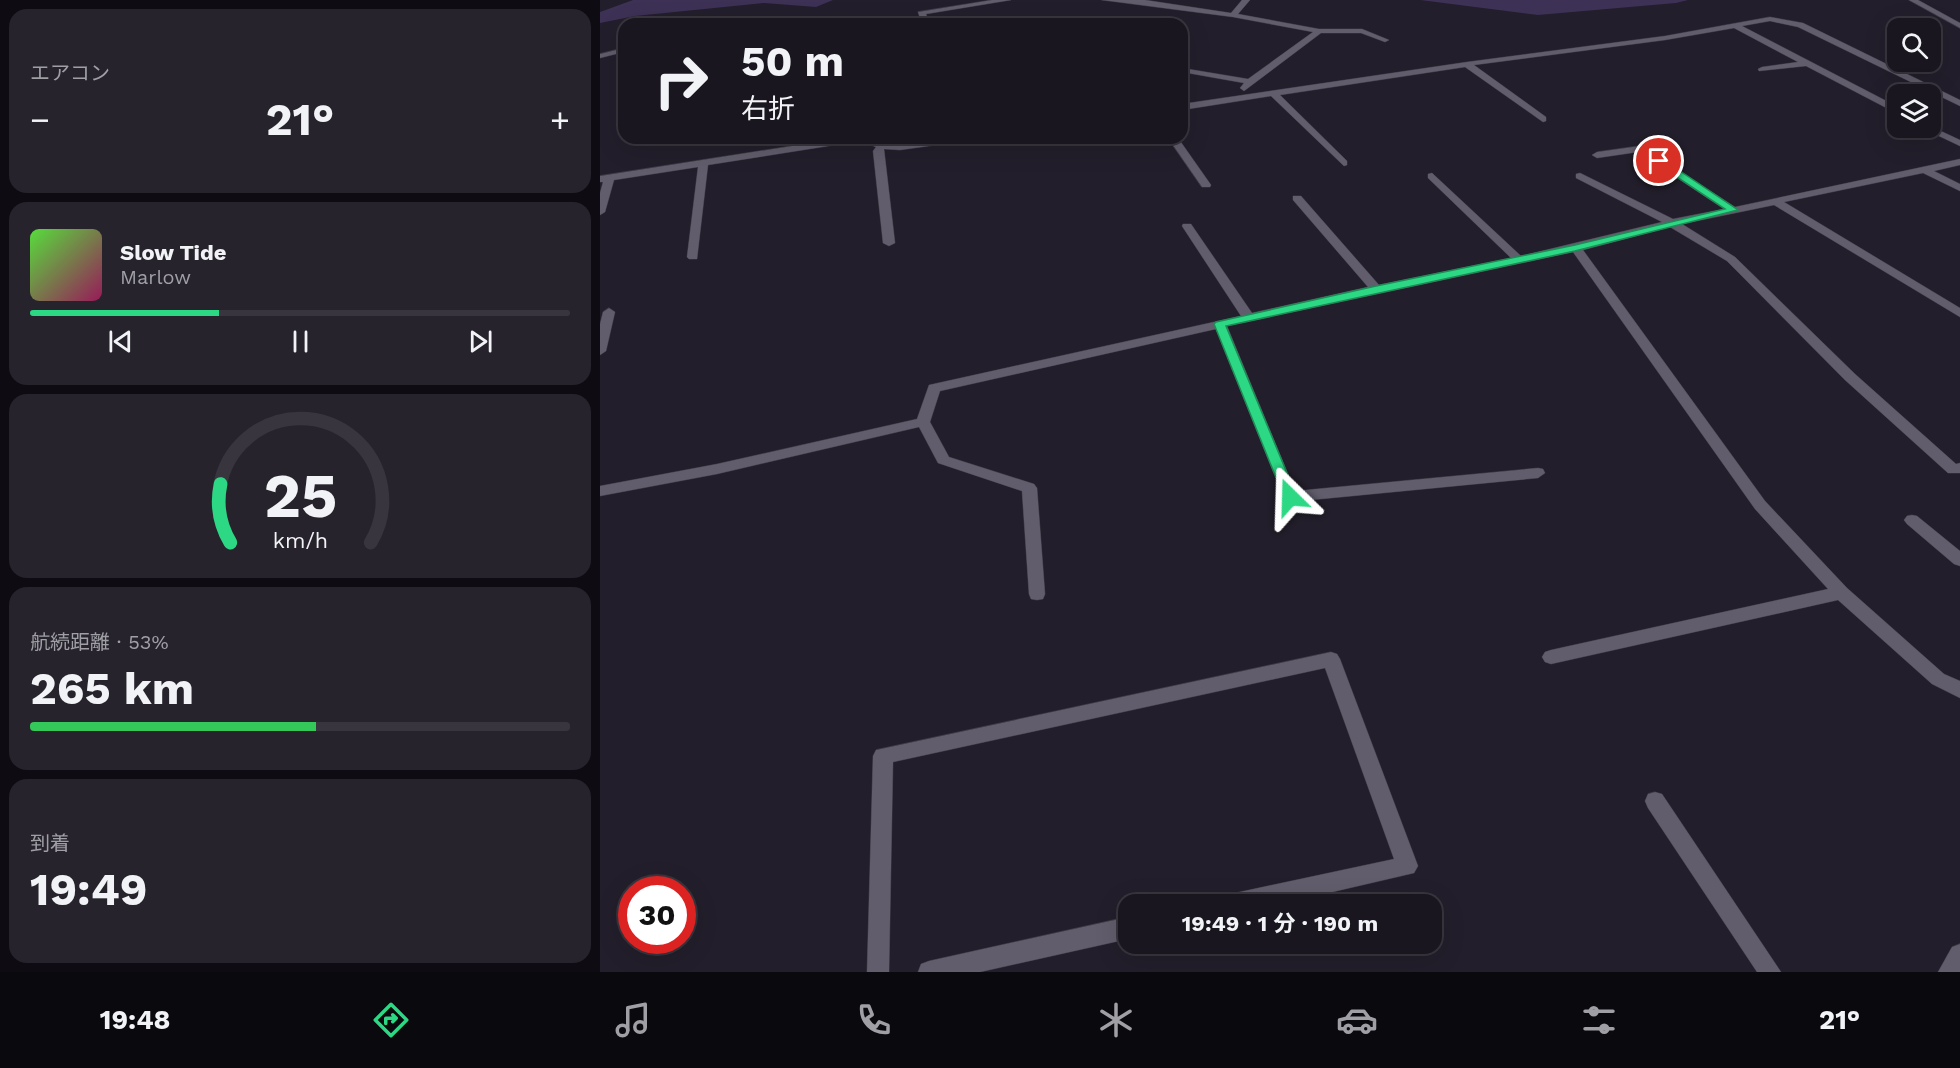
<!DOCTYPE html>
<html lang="ja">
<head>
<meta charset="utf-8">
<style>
  body { margin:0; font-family:"Work Sans","Noto Sans JP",sans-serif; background:#27232d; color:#f1f3f6; height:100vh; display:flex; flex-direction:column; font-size:22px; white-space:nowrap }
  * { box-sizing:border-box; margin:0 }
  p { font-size:20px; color:#9f9fa5 }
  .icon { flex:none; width:33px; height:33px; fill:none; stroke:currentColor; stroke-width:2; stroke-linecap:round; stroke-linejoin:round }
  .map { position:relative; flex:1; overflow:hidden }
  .sheet { display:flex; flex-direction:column; gap:9px; padding:9px; background:#0e0c12; width:600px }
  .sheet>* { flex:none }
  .top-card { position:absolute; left:18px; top:18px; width:570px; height:126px; border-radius:18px; box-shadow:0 6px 24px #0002,0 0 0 2px #38353e; background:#1a1620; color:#f1f3f6; overflow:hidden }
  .buttons { position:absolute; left:1287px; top:18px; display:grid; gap:12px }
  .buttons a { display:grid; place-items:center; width:54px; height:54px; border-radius:12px; background:#1a1620; box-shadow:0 6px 24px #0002,0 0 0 2px #38353e; font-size:30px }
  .speed { position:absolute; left:18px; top:876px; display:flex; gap:12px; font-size:30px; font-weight:700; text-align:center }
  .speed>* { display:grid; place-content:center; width:78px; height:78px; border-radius:50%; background:#1a1620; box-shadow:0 6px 24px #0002,0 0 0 2px #38353e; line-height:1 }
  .speed .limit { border:9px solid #d22; background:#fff; color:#111 }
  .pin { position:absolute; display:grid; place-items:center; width:51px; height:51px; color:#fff; margin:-26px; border:3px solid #fff; border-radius:50%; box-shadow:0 2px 6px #0007 }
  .me { position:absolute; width:66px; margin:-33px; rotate:338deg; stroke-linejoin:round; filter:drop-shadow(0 0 4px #0008) }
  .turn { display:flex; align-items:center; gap:21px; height:126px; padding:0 24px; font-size:27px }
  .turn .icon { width:78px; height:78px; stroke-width:2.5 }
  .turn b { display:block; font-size:42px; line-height:51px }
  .big { font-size:45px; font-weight:700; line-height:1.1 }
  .sheet .tile { flex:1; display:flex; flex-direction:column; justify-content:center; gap:9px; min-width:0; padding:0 21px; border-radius:18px; background:#27232d }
  .sheet .dial { align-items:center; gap:0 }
  .dial svg { height:156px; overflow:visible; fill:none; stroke:#38353e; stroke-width:7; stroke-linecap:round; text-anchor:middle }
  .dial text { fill:#f1f3f6; stroke:none }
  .song { display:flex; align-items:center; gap:18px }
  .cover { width:72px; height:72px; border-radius:9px; background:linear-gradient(135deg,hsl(110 70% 55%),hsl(330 70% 35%)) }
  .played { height:6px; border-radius:3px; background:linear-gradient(90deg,#2cd884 35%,#38353e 35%) }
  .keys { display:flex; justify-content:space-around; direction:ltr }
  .heat { display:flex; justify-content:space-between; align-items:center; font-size:33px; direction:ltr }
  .charge { height:9px; border-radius:4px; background:linear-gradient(90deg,#34c759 53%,#38353e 0) }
  .trip { position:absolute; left:518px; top:894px; width:324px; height:60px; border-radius:18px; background:#1a1620; box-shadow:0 6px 24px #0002,0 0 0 2px #38353e; font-weight:700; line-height:60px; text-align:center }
  .tabs { display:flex; height:96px; justify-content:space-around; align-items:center; background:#0a090d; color:#9f9fa5 }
  .tabs .icon { width:42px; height:42px }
  .tabs .selected { color:#2cd884 }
  .tabs b { font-size:27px; color:#f1f3f6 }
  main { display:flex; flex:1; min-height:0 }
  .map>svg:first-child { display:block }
</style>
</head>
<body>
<main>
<section class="sheet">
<div class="tile"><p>エアコン</p>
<div class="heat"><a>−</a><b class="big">21°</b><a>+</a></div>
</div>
<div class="tile">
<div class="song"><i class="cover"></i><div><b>Slow Tide</b><p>Marlow</p></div></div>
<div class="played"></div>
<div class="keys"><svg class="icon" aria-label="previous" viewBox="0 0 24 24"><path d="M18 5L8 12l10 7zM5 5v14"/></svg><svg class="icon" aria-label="pause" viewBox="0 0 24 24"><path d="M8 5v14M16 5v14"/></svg><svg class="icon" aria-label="next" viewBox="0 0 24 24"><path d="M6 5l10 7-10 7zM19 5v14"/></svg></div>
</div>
<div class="tile dial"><svg viewBox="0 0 100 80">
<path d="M14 69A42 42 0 1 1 86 69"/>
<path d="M14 69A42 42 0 0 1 9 39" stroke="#2cd884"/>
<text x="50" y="56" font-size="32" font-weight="700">25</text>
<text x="50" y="72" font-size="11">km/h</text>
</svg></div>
<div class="tile"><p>航続距離 · 53%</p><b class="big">265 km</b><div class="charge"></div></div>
<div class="tile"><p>到着</p><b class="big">19:49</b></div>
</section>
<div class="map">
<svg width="1360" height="972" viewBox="0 0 1360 972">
  <rect width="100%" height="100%" fill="#221e2b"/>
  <g fill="#3d3155">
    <path d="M 33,0 L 233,0 L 216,7 L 164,3 L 35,16 L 0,23 L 0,12 Z"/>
    <path d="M 820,0 L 1088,0 L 1076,3 L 938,15 Z"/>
  </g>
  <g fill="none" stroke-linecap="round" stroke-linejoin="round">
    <g stroke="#3d3a44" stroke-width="1">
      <g id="street">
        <path d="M 392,0 L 411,0 L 326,14 L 330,24 L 322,24 L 318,12 Z"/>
        <path d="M 502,0 L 545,0 L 631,13 L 642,0 L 650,0 L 638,14 L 719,29 L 762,29 L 789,40 L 785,42 L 761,33 L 721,33 L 644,91 L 640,88 L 644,83 L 582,72 L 582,68 L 648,79 L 713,32 L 633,17 Z"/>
        <path d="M 1309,0 L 1318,0 L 1360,23 L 1360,28 Z"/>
        <path d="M 1170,17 L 1203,23 L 1360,100 L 1360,106 L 1198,27 L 1170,21 L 1142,26 L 1298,107 L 1298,114 L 1206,66 L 1159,71 L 1158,69 L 1162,67 L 1198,62 L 1134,28 L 1065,40 L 874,65 L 946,117 L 946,121 L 943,122 L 865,67 L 680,95 L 747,161 L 747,165 L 744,166 L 671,96 L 582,110 L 582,104 L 867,62 L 1065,36 Z"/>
        <path d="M 24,48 L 24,52 L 0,58 L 0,54 Z"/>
        <path d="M 1330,126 L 1360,140 L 1360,146 L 1322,128 Z"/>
        <path d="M 243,138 L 270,138 L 279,142 L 281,138 L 291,138 L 287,143 C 315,145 342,138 370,138 L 365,141 L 300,150 L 284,149 L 295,243 L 289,246 L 283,243 L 273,151 L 276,147 L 260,141 L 108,165 L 97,259 L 89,259 L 87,257 L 98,167 L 14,180 L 5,212 L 0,215 L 0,193 L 3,182 L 0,182 L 0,176 Z"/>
        <path d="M 568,138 L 578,138 L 611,185 L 610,187 L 602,187 Z"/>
        <path d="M 1040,146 L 1135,207 L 1360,159 L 1360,165 L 1334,171 L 1360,184 L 1360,191 L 1323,173 L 1184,202 L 1360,308 L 1360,317 L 1174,205 L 1082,224 L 1135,257 L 1255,374 L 1356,464 L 1360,463 L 1360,473 L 1348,473 L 1245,380 L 1127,261 L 1070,227 L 983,250 L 1165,501 L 1247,588 L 1344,674 L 1360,681 L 1360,698 L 1332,684 L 1238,600 L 951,664 L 945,662 L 942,657 L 945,652 L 951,650 L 1228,589 L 1155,509 L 973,252 L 627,326 L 695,491 L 938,468 L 943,469 L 945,473 L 938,478 L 690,502 L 685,501 L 616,329 L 340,391 L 330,422 L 349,457 L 434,484 L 437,488 L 445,594 L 443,599 L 437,600 L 431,599 L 429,594 L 422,491 L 338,463 L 319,427 L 117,474 L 0,496 L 0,486 L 117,464 L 317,419 L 329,385 L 641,316 L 582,226 L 583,224 L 591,224 L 652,313 L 768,287 L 693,200 L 693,196 L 701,196 L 779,285 L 911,258 L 828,178 L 828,174 L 832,173 L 921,256 L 1062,222 L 976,178 L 976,174 L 980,173 L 1073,219 L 1124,209 L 1038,152 L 997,158 L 992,155 L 997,152 Z"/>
        <path d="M 9,308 L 15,312 L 6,351 L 0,355 L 0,324 L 3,312 Z"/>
        <path d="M 1312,515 L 1317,516 L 1360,551 L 1360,566 L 1354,564 L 1307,524 L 1304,520 L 1307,516 Z"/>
        <path d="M 731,652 L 737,654 L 740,659 L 818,866 L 814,873 L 681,904 L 624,904 L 627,896 L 635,893 L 794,859 L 725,668 L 293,762 L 289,972 L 267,972 L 273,756 L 276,750 Z"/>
        <path d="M 1055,792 L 1062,794 L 1181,972 L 1157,972 L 1048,808 L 1045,801 L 1048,794 Z"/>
        <path d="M 528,917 L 528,939 L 380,972 L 318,972 L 321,964 L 329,961 Z"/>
        <path d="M 1360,944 L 1360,972 L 1338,972 L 1352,947 Z"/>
      </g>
    </g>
    <use href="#street" fill="#615d6c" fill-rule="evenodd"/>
  </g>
  <path fill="#2cd884" stroke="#1d8c56" stroke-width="1.5" d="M 1056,159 L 1062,159 L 1138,210 L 975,251 L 626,326 L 697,497 L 690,502 L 685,500 L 614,324 L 616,322 L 776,286 L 975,245 L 1125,209 L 1056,163 Z"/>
</svg>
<div class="buttons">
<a><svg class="icon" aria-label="search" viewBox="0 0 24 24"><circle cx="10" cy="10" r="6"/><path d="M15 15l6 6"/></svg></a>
<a><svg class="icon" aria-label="layers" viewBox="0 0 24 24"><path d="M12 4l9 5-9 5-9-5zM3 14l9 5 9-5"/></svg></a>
</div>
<div class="speed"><div class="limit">30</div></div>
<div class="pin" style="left:1059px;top:161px;background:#d93025"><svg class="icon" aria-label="arrive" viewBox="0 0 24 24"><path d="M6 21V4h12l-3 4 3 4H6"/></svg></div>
<svg class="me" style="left:690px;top:497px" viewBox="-20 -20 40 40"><path d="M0-17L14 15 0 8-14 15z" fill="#2cd884" stroke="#fff" stroke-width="4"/></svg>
<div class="trip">19:49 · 1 分 · 190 m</div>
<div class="top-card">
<div class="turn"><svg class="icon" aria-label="right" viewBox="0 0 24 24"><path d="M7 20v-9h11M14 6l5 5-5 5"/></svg><div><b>50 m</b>右折</div></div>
</div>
</div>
</main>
<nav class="tabs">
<b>19:48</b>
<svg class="icon selected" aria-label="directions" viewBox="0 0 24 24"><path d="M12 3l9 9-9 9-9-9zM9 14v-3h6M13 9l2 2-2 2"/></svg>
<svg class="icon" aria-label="music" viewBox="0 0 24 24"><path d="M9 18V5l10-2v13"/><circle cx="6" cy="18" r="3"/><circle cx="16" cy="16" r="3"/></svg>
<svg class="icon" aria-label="phone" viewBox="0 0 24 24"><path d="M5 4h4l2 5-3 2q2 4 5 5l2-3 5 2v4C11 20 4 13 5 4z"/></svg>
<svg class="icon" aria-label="climate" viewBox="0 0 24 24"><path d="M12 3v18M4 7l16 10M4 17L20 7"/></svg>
<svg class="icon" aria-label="car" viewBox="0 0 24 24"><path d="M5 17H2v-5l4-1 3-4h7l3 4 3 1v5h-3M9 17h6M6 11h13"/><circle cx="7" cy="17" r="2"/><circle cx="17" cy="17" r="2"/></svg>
<svg class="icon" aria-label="filters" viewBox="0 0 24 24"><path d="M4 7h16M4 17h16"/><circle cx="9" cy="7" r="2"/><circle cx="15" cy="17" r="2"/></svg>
<b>21°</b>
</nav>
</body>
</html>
